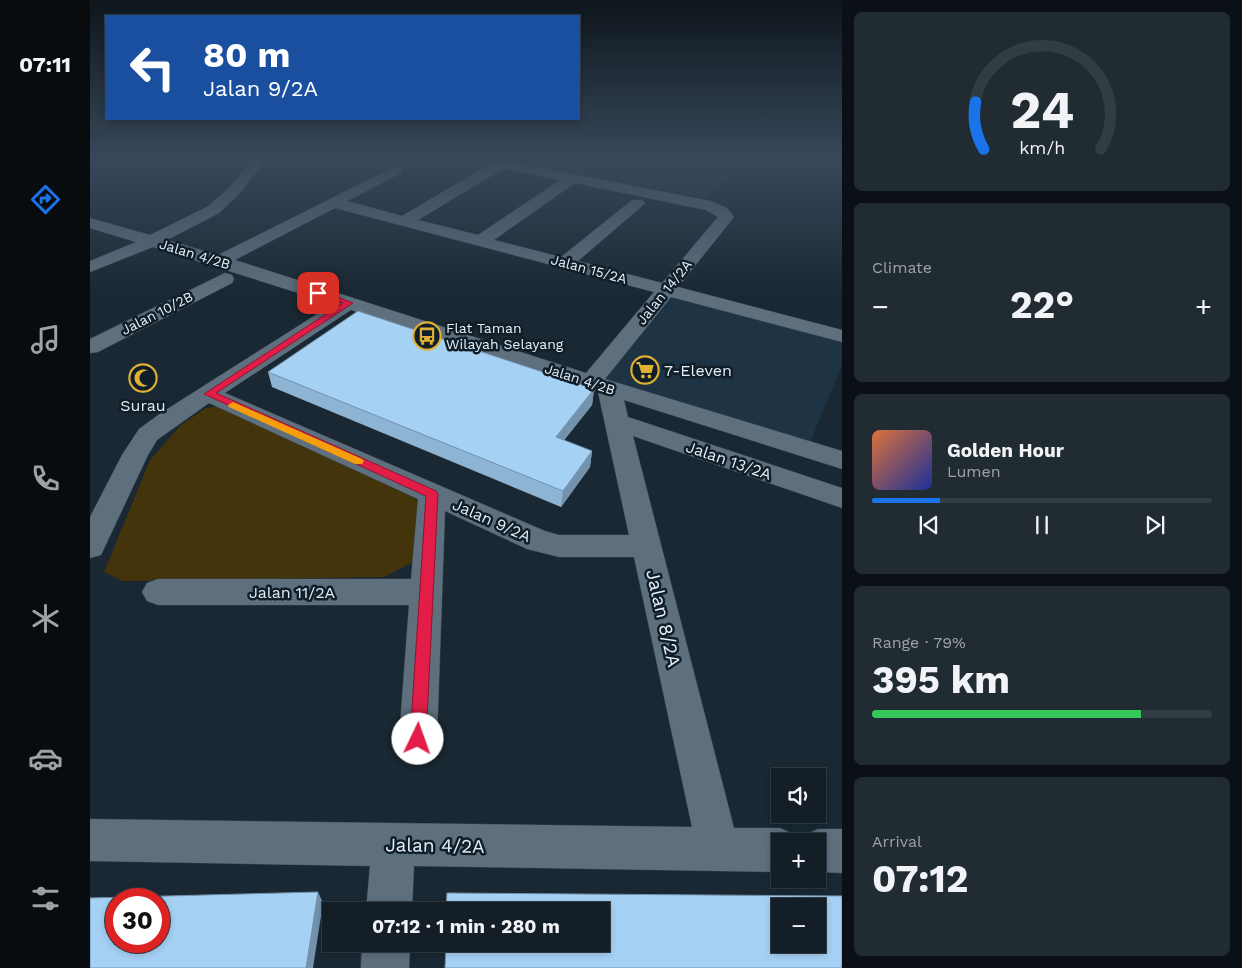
<!DOCTYPE html>
<html lang="en">
<head>
<meta charset="utf-8">
<style>
  body { margin:0; font-family:"Work Sans",sans-serif; background:#202b32; color:#f1f3f6; height:100vh; display:flex; flex-direction:column; font-size:19px; white-space:nowrap }
  * { box-sizing:border-box; margin:0 }
  p { font-size:16px; color:#9da2a7 }
  .icon { flex:none; width:28px; height:28px; fill:none; stroke:currentColor; stroke-width:2; stroke-linecap:round; stroke-linejoin:round }
  .map { position:relative; flex:1; overflow:hidden }
  .details { display:flex; flex-direction:column; gap:12px; padding:12px; background:#0a1015; width:400px }
  .details>* { flex:none }
  .banner { position:absolute; left:15px; top:15px; width:475px; height:105px; border-radius:0px; box-shadow:0 2px 8px #0003,0 0 0 1px #323c43; background:#1a4fa0; color:#fff; overflow:hidden }
  .fabs { position:absolute; left:681px; top:768px; display:grid; gap:10px }
  .fabs a { display:grid; place-items:center; width:55px; height:55px; border-radius:0px; background:#131e26; box-shadow:0 2px 8px #0003,0 0 0 1px #323c43; font-size:25px }
  .speed { position:absolute; left:15px; top:888px; display:flex; gap:10px; font-size:25px; font-weight:700; text-align:center }
  .speed>* { display:grid; place-content:center; width:65px; height:65px; border-radius:50%; background:#131e26; box-shadow:0 2px 8px #0003,0 0 0 1px #323c43; line-height:1 }
  .speed .limit { border:8px solid #d22; background:#fff; color:#111 }
  .pin { position:absolute; display:grid; place-items:center; width:42px; height:42px; color:#fff; margin:-21px; border-radius:10px; box-shadow:0 2px 8px #0006 }
  .me { position:absolute; width:55px; margin:-28px; rotate:3deg; stroke-linejoin:round; filter:drop-shadow(0 0 4px #0008) }
  .turn { display:flex; align-items:center; gap:18px; height:105px; padding:0 15px; font-size:22px }
  .turn .icon { width:65px; height:65px; stroke-width:2.5 }
  .turn b { display:block; font-size:35px; line-height:42px }
  .big { font-size:38px; font-weight:700; line-height:1.1 }
  .details .tile { flex:1; display:flex; flex-direction:column; justify-content:center; gap:8px; min-width:0; padding:0 18px; border-radius:8px; background:#202b32 }
  .details .dial { align-items:center; gap:0 }
  .dial svg { height:130px; overflow:visible; fill:none; stroke:#323c43; stroke-width:7; stroke-linecap:round; text-anchor:middle }
  .dial text { fill:#f1f3f6; stroke:none }
  .song { display:flex; align-items:center; gap:15px }
  .cover { width:60px; height:60px; border-radius:8px; background:linear-gradient(135deg,hsl(20 70% 55%),hsl(230 70% 35%)) }
  .played { height:5px; border-radius:2px; background:linear-gradient(90deg,#1a73e8 20%,#323c43 20%) }
  .keys { display:flex; justify-content:space-around; direction:ltr }
  .heat { display:flex; justify-content:space-between; align-items:center; font-size:28px; direction:ltr }
  .charge { height:8px; border-radius:4px; background:linear-gradient(90deg,#34c759 79%,#323c43 0) }
  .trip { position:absolute; left:232px; top:902px; width:288px; height:50px; border-radius:0px; background:#131e26; box-shadow:0 2px 8px #0003,0 0 0 1px #323c43; font-weight:700; line-height:50px; text-align:center }
  main { display:flex; flex:1; min-height:0 }
  .tab-bar { display:flex; flex-direction:column; width:90px; justify-content:space-around; align-items:center; background:#080c0f; color:#9da2a7 }
  .tab-bar .icon { width:35px; height:35px }
  .tab-bar .current { color:#1a73e8 }
  .tab-bar b { font-size:22px; color:#f1f3f6 }
  .map>svg:first-child { display:block }
</style>
</head>
<body>
<main>
<nav class="tab-bar">
<b>07:11</b>
<svg class="icon current" aria-label="directions" viewBox="0 0 24 24"><path d="M12 3l9 9-9 9-9-9zM9 14v-3h6M13 9l2 2-2 2"/></svg>
<svg class="icon" aria-label="music" viewBox="0 0 24 24"><path d="M9 18V5l10-2v13"/><circle cx="6" cy="18" r="3"/><circle cx="16" cy="16" r="3"/></svg>
<svg class="icon" aria-label="phone" viewBox="0 0 24 24"><path d="M5 4h4l2 5-3 2q2 4 5 5l2-3 5 2v4C11 20 4 13 5 4z"/></svg>
<svg class="icon" aria-label="climate" viewBox="0 0 24 24"><path d="M12 3v18M4 7l16 10M4 17L20 7"/></svg>
<svg class="icon" aria-label="car" viewBox="0 0 24 24"><path d="M5 17H2v-5l4-1 3-4h7l3 4 3 1v5h-3M9 17h6M6 11h13"/><circle cx="7" cy="17" r="2"/><circle cx="17" cy="17" r="2"/></svg>
<svg class="icon" aria-label="filters" viewBox="0 0 24 24"><path d="M4 7h16M4 17h16"/><circle cx="9" cy="7" r="2"/><circle cx="15" cy="17" r="2"/></svg>
</nav>
<div class="map">
<svg width="752" height="968" viewBox="0 0 752 968">
  <rect width="100%" height="100%" fill="#192833"/>
  <g fill="#1e3343">
    <path d="M 535,161 L 655,161 L 618,199 L 452,166 Z"/>
    <path d="M 580,294 L 752,339 L 752,365 L 719,445 L 509,381 Z"/>
  </g>
  <path fill="#43340c" d="M 129,406 L 326,498 L 330,511 L 323,562 L 294,577 L 33,581 L 14,572 L 60,460 L 91,425 L 116,408 Z"/>
  <g fill="none" stroke-linecap="round" stroke-linejoin="round">
    <g stroke="#3a4550" stroke-width="1">
      <g id="minor">
        <path d="M 161,161 L 175,161 L 150,193 L 129,213 L 77,240 L 128,255 L 306,166 L 311,167 L 313,170 L 311,173 L 257,201 L 312,216 L 398,165 L 392,164 L 390,161 L 416,161 L 621,201 L 637,208 L 644,217 L 588,287 L 752,330 L 752,342 L 581,297 L 515,379 L 752,451 L 752,469 L 534,400 L 538,417 L 752,488 L 752,508 L 543,436 L 644,828 L 690,828 L 705,835 L 708,841 L 690,841 L 690,872 L 324,866 L 322,911 L 276,911 L 280,866 L 0,861 L 0,819 L 602,827 L 544,557 L 469,557 L 437,549 L 355,511 L 347,739 L 342,752 L 328,757 L 314,752 L 309,739 L 319,605 L 68,605 L 57,601 L 52,592 L 57,583 L 68,579 L 321,579 L 328,499 L 119,403 L 67,440 L 58,455 L 11,555 L 0,558 L 0,517 L 32,455 L 49,429 L 71,413 L 243,304 L 63,247 L 0,272 L 0,261 L 46,242 L 0,228 L 0,218 L 60,235 L 117,207 L 140,187 ZM 416,169 L 470,180 L 388,235 L 328,220 L 411,170 ZM 485,183 L 616,210 L 628,217 L 572,283 L 488,261 L 552,206 L 555,203 L 552,200 L 542,200 L 471,257 L 404,240 ZM 245,208 L 564,292 L 496,373 L 145,260 ZM 261,310 L 508,392 L 539,535 L 469,535 L 455,531 L 135,393 Z"/>
        <path d="M 135,273 L 142,275 L 144,279 L 142,283 L 8,352 L 0,353 L 0,339 Z"/>
        <path d="M 728,829 L 752,829 L 752,873 L 728,872 L 728,841 L 710,841 L 713,836 Z"/>
        <path d="M 272,944 L 320,944 L 319,968 L 271,968 Z"/>
      </g>
    </g>
    <g stroke="#3a4550" stroke-width="1">
      <path id="highway" d="M 159,161 L 173,161 L 174,162 L 167,166 L 162,165 Z"/>
    </g>
    <use href="#minor" fill="#5e6f7d" fill-rule="evenodd"/>
    <use href="#highway" fill="#388fcc" fill-rule="evenodd"/>
  </g>
  <path fill="#8eb4d3" d="M 178,372 L 504,389 L 502,405 L 474,440 L 502,451 L 500,467 L 471,507 L 182,387 Z"/>
  <g fill="#7492ac">
    <path d="M 504,389 L 502,405 L 464,453 L 466,437 Z"/>
    <path d="M 502,451 L 500,467 L 471,507 L 473,491 Z"/>
    <path d="M 228,892 L 233,903 L 223,968 L 216,968 Z"/>
  </g>
  <g fill="#a5d1f5" stroke="#7492ac" fill-rule="evenodd">
    <path d="M 268,311 L 504,389 L 466,437 L 502,451 L 473,491 L 178,372 Z"/>
    <path d="M 228,892 L 216,968 L 0,968 L 0,898 ZM 26,899 L 69,899 L 69,941 L 26,941 Z"/>
    <path d="M 357,893 L 752,896 L 752,968 L 355,968 L 356,944 L 511,944 L 511,911 L 356,911 ZM 690,906 L 728,906 L 728,944 L 690,944 Z"/>
  </g>
  <linearGradient id="sky" x2="0" y2="1"><stop stop-color="#0e161c"/><stop offset="0.54" stop-color="#38485b"/><stop offset="1" stop-color="#38485b" stop-opacity="0"/></linearGradient>
  <rect width="752" height="296" fill="url(#sky)"/>
  <path fill="#e11d48" stroke="#92132f" d="M 228,290 L 263,303 L 126,393 L 346,491 L 348,494 L 336,739 L 334,744 L 328,746 L 323,744 L 320,739 L 336,496 L 114,394 L 253,303 L 226,295 L 226,291 Z"/>
  <path fill="#f59e0b" d="M 143,402 L 272,459 L 274,461 L 272,464 L 265,464 L 139,407 L 138,405 Z"/>
  <defs>
    <g id="bus-ring" transform="scale(1.4375)"><circle r="9.5" fill="#101e29" stroke="#dfb034" stroke-width="1.5"/><path d="M-5-6H5V4H4V6H2V4H-2V6H-4V4H-5ZM-3.5-4V0h7V-4ZM-3.5 1.2v1.5H-2V1.2ZM2 1.2v1.5H3.5V1.2Z" fill="#dfb034"/></g>
    <g id="supermarket-ring" transform="scale(1.4375)"><circle r="9.5" fill="#101e29" stroke="#dfb034" stroke-width="1.5"/><path d="M-6-5.5h2.5l.6 2H6L4.5 2H-2.5L-4.4-4H-6ZM-1.5 3.2a1.3 1.3 0 1 0 .1 0ZM3 3.2a1.3 1.3 0 1 0 .1 0Z" fill="#dfb034"/></g>
    <g id="mosque-ring" transform="scale(1.4375)"><circle r="9.5" fill="#101e29" stroke="#dfb034" stroke-width="1.5"/><path d="M3.5-4.9A6 6 0 1 0 3.5 4.9A5 5 0 1 1 3.5-4.9Z" fill="#dfb034"/></g>
  </defs>
  <g fill-rule="evenodd">
    <use href="#bus-ring" x="337" y="336"/>
    <use href="#supermarket-ring" x="555" y="370"/>
    <use href="#mosque-ring" x="53" y="378"/>
  </g>
  <g text-anchor="middle" stroke-width="5" stroke-linejoin="round" paint-order="stroke">
    <g font-size="14" fill="#e5eef6" stroke="#101e29">
      <text transform="translate(105 254) rotate(17)" y="5">Jalan 4/2B</text>
      <text transform="translate(499 269) rotate(15)" y="5">Jalan 15/2A</text>
      <text transform="translate(574 292) rotate(-51)" y="5">Jalan 14/2A</text>
      <text transform="translate(67 313) rotate(-27)" y="5">Jalan 10/2B</text>
      <text transform="translate(490 379) rotate(18)" y="5">Jalan 4/2B</text>
    </g>
    <g font-size="14" fill="#e5eef6" stroke="#101e29" text-anchor="start">
      <text x="356" y="333">Flat Taman<tspan x="356" dy="16">Wilayah Selayang</tspan></text>
    </g>
    <g font-size="16" fill="#e5eef6" stroke="#101e29" text-anchor="start">
      <text x="574" y="376">7-Eleven</text>
      <text x="53" y="411" text-anchor="middle">Surau</text>
    </g>
    <g font-size="16" fill="#e5eef6" stroke="#101e29">
      <text transform="translate(639 460) rotate(19)" y="6">Jalan 13/2A</text>
      <text transform="translate(402 520) rotate(24)" y="6">Jalan 9/2A</text>
      <text x="202" y="598">Jalan 11/2A</text>
    </g>
    <g font-size="19" fill="#e5eef6" stroke="#101e29">
      <text transform="translate(574 618) rotate(77)" y="7">Jalan 8/2A</text>
      <text transform="translate(345 845) rotate(1)" y="7">Jalan 4/2A</text>
    </g>
  </g>
</svg>
<div class="fabs">
<a><svg class="icon" aria-label="sound" viewBox="0 0 24 24"><path d="M4 9h4l5-4v14l-5-4H4zM17 9q2 3 0 6"/></svg></a>
<a>+</a>
<a>−</a>
</div>
<div class="speed"><div class="limit">30</div></div>
<div class="pin" style="left:228px;top:293px;background:#d93025"><svg class="icon" aria-label="arrive" viewBox="0 0 24 24"><path d="M6 21V4h12l-3 4 3 4H6"/></svg></div>
<svg class="me" style="left:328px;top:739px" viewBox="-20 -20 40 40"><circle r="19" fill="#fff"/><path d="M0-13L10 11 0 6-10 11z" fill="#e11d48"/></svg>
<div class="trip">07:12 · 1 min · 280 m</div>
<div class="banner">
<div class="turn"><svg class="icon" aria-label="left" viewBox="0 0 24 24"><path d="M17 20v-9H6M10 6l-5 5 5 5"/></svg><div><b>80 m</b>Jalan 9/2A</div></div>
</div>
</div>
<section class="details">
<div class="tile dial"><svg viewBox="0 0 100 80">
<path d="M14 69A42 42 0 1 1 86 69"/>
<path d="M14 69A42 42 0 0 1 9 40" stroke="#1a73e8"/>
<text x="50" y="56" font-size="32" font-weight="700">24</text>
<text x="50" y="72" font-size="11">km/h</text>
</svg></div>
<div class="tile"><p>Climate</p>
<div class="heat"><a>−</a><b class="big">22°</b><a>+</a></div>
</div>
<div class="tile">
<div class="song"><i class="cover"></i><div><b>Golden Hour</b><p>Lumen</p></div></div>
<div class="played"></div>
<div class="keys"><svg class="icon" aria-label="previous" viewBox="0 0 24 24"><path d="M18 5L8 12l10 7zM5 5v14"/></svg><svg class="icon" aria-label="pause" viewBox="0 0 24 24"><path d="M8 5v14M16 5v14"/></svg><svg class="icon" aria-label="next" viewBox="0 0 24 24"><path d="M6 5l10 7-10 7zM19 5v14"/></svg></div>
</div>
<div class="tile"><p>Range · 79%</p><b class="big">395 km</b><div class="charge"></div></div>
<div class="tile"><p>Arrival</p><b class="big">07:12</b></div>
</section>
</main>
</body>
</html>
